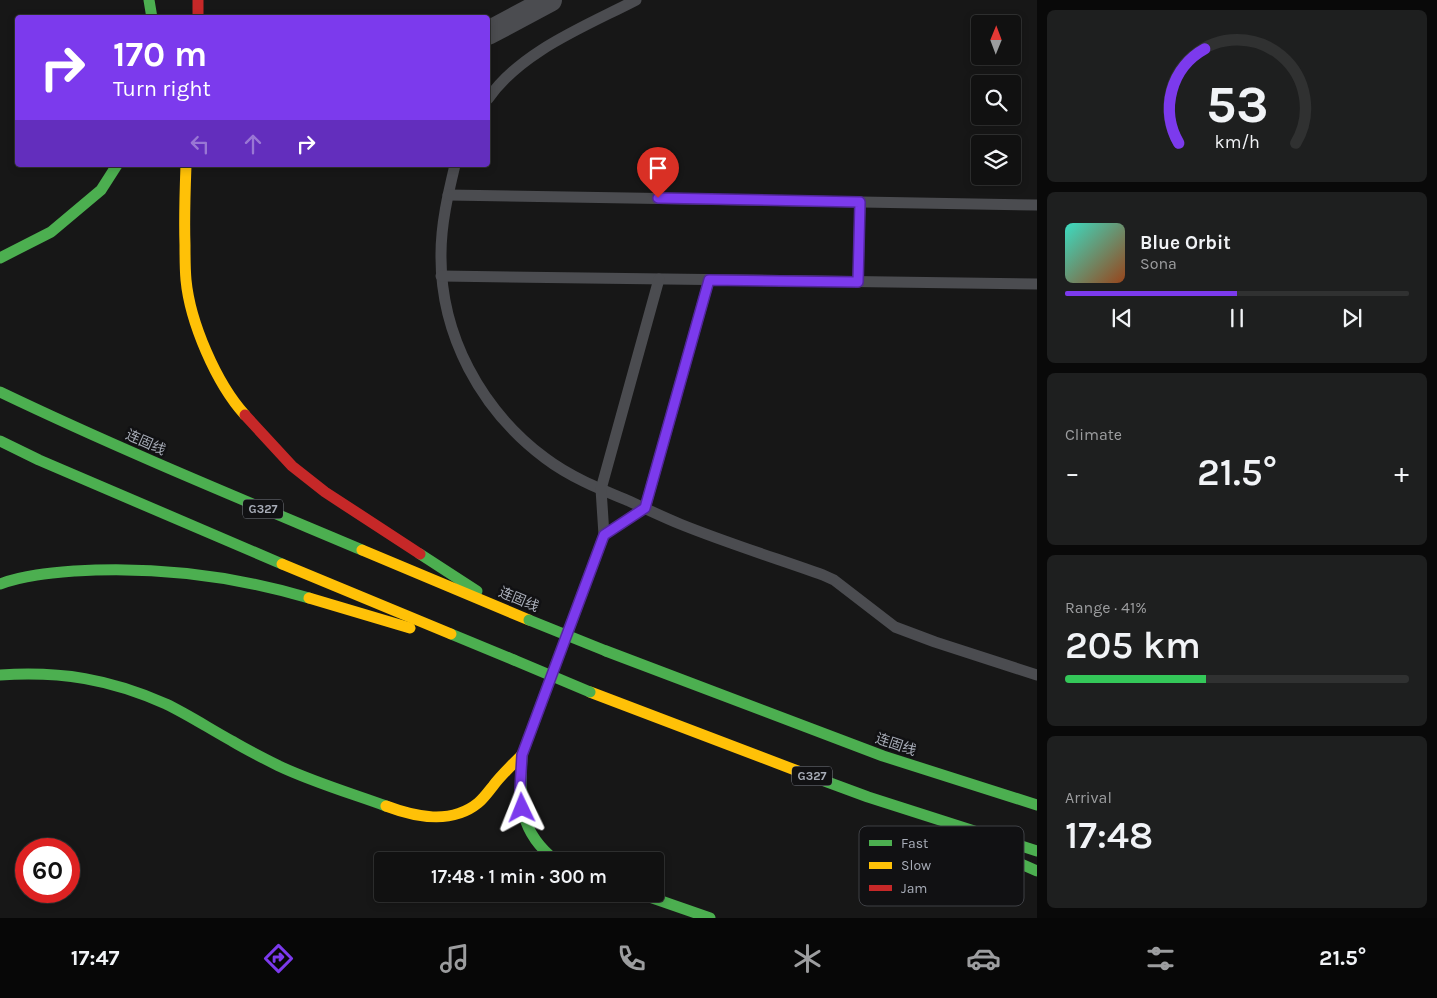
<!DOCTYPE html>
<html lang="en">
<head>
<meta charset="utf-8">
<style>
  body { margin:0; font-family:Karla,"Noto Sans SC",sans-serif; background:#1e1f1f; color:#f1f3f6; height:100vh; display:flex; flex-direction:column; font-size:19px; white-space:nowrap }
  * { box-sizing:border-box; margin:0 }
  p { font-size:16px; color:#9c9d9f }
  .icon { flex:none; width:28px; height:28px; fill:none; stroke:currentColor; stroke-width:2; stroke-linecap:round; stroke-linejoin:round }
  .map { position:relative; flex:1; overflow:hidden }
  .side { display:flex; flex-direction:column; gap:10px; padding:10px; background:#090909; width:400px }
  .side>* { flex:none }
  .hud { position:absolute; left:15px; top:15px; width:475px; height:152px; border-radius:5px; box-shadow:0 2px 8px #0003,0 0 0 1px #303131; background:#7c3aed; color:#fff; overflow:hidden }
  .needle { width:32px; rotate:1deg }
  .controls { position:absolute; left:971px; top:15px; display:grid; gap:10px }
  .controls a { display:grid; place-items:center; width:50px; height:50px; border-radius:5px; background:#111; box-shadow:0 2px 8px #0003,0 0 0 1px #303131; font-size:25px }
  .speed { position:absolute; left:15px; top:838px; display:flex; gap:10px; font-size:25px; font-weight:700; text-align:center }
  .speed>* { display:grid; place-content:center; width:65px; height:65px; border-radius:50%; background:#111; box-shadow:0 2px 8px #0003,0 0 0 1px #303131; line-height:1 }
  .speed .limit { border:8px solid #d22; background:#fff; color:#111 }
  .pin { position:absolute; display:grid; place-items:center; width:42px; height:42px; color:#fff; margin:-51px -21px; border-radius:50% 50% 50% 0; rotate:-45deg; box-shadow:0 0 5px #0007 }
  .pin .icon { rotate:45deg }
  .me { position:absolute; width:55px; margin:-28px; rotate:358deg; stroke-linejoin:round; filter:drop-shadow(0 0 4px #0008) }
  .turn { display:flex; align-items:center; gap:18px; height:105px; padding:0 15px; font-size:22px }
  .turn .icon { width:65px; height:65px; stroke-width:2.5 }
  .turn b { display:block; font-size:35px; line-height:42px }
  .lanes { display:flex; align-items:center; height:48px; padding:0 15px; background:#0003; justify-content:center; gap:25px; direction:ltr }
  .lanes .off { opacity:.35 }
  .big { font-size:38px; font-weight:600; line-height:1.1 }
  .side .tile { flex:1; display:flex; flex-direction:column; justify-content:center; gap:8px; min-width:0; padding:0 18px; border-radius:8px; background:#1e1f1f }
  .side .dial { align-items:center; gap:0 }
  .dial svg { height:130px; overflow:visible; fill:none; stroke:#303131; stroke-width:7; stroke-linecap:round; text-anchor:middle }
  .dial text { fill:#f1f3f6; stroke:none }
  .song { display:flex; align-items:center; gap:15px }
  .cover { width:60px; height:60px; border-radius:8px; background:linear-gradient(135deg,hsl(170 70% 55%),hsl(20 70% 35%)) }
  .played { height:5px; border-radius:2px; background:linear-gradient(90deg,#7c3aed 50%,#303131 50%) }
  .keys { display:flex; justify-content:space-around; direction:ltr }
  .heat { display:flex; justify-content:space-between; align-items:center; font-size:28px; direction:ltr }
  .charge { height:8px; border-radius:4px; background:linear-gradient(90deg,#34c759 41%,#303131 0) }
  .trip { position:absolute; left:374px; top:852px; width:290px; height:50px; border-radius:5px; background:#111; box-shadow:0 2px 8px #0003,0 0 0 1px #303131; font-weight:600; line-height:50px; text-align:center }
  .tabs { display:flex; height:80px; justify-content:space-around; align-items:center; background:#070707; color:#9c9d9f }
  .tabs .icon { width:35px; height:35px }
  .tabs .selected { color:#7c3aed }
  .tabs b { font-size:22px; color:#f1f3f6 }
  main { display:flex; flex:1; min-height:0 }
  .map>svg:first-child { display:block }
</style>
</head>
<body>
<main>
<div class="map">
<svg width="1037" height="918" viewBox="0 0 1037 918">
  <rect width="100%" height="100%" fill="#171717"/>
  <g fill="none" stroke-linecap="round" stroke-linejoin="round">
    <g stroke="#4b4c50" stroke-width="11">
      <path d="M 488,99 C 521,51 586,26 636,0"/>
      <path d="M 455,165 C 448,194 441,224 441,254 C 440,335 481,410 545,458 C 570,477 600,489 629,501 C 646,509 663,517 680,524 C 727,543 775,558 823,575 L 834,580 L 895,627 L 935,642 L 1037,675"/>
      <path d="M 448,195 L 1037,205"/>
      <path d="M 441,276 L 1037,284"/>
      <path d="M 858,282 L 860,202"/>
      <path d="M 604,535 L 645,508 L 709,280"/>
      <path d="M 522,755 L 604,535 L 601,489 L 659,279"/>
    </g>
    <path stroke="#4b4c50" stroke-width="24" d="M 488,33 L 550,0"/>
    <g stroke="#4caf50" stroke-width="11">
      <path d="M 149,0 L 152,18"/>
      <path d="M 0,258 L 51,232 L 101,190 L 117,165"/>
      <path d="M 0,392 C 119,449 241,499 362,550"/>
      <path d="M 0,441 L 39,460 L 282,564"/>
      <path d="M 420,554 L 477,591"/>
      <path d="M 0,584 C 24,575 50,573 75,571 C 156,566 231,575 309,598"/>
      <path d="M 451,634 L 514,660"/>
      <path d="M 606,651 L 883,756 L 1037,805"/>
      <path d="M 0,675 C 61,671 110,679 166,704 C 189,715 210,729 232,741 C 247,750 263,758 279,766 C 313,782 350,793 386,806"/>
      <path d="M 522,755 C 520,801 517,830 556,861"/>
      <path d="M 803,773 L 868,797 L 1037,851"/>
      <path d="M 956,835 L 1037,871"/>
      <path d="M 641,894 L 710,918"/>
    </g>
    <g stroke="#ffc107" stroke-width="11">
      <path d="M 186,165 C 185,192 184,218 185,245 C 185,257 185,269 186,280 C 190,322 216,383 245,415"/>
      <path d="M 362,550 L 529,620"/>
      <path d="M 282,564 L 451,634"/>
      <path d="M 309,598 L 410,628"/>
      <path d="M 590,692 L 803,773"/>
      <path d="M 386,806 C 415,817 451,825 478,803 C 484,798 488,792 493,786 C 501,775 512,765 522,755"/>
    </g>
    <g stroke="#c62828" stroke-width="11">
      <path d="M 198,0 L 198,18"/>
      <path d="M 245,415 L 292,466 L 325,492 L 420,554"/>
    </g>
    <g stroke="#4caf50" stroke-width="11">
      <path d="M 529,620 L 606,651"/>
      <path d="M 514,660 L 590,692"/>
    </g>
  </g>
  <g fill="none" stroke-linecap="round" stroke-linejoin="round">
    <g stroke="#51269a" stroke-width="12">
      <path id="route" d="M 522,808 L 520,789 L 522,755 L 604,535 L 645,508 L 709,280 L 858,282 L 860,202 L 658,198"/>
    </g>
    <use href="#route" stroke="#7c3aed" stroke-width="9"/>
  </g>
  <g text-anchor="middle" stroke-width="5" stroke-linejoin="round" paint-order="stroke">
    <g fill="#111113" stroke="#7b7e86" stroke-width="1">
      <rect x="243" y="499.5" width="40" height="19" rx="4"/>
      <rect x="792" y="766.5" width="40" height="19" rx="4"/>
    </g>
    <g font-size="12" font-weight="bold" fill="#a8adb8">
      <text x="263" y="513">G327</text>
      <text x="812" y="780">G327</text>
    </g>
    <g font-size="14" fill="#a8adb8" stroke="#111113">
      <text transform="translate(146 442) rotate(24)" y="5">连固线</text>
      <text transform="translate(519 599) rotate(23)" y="5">连固线</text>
      <text transform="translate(896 744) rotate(19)" y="5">连固线</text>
    </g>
  </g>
  <rect x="859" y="826" width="165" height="80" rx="8" fill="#111113" stroke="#3e4045" stroke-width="1"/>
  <rect x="869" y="840" width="23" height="6" fill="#4caf50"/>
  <rect x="869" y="862" width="23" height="7" fill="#ffc107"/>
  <rect x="869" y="885" width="23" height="6" fill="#c62828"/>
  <g font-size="14" fill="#a8adb8">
    <text x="901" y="848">Fast</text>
    <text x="901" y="870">Slow</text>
    <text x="901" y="893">Jam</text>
  </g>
</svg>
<div class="controls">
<a><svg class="needle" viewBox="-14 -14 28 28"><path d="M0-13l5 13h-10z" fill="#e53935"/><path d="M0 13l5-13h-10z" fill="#9c9d9f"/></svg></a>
<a><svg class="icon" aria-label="search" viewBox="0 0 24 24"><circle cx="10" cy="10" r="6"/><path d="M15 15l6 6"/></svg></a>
<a><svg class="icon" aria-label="layers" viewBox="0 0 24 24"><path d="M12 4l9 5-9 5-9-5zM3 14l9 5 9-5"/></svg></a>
</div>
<div class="speed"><div class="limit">60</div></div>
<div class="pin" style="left:658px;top:198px;background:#d93025"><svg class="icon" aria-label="arrive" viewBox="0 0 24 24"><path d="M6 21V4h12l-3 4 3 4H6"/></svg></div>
<svg class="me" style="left:522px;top:808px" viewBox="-20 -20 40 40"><path d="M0-17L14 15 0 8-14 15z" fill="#7c3aed" stroke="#fff" stroke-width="4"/></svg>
<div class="trip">17:48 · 1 min · 300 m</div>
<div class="hud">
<div class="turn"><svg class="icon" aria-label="right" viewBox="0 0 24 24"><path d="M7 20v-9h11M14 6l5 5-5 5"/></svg><div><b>170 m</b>Turn right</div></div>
<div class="lanes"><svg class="icon off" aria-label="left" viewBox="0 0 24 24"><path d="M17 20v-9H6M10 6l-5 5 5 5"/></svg><svg class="icon off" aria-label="ahead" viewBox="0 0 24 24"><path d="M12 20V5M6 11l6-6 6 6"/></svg><svg class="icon" aria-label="right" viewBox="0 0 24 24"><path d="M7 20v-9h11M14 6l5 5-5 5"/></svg></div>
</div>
</div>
<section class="side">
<div class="tile dial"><svg viewBox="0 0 100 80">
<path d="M14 69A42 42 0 1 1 86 69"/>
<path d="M14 69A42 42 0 0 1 30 11" stroke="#7c3aed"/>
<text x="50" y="56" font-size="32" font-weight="700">53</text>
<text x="50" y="72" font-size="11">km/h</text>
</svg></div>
<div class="tile">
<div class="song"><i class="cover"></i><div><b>Blue Orbit</b><p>Sona</p></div></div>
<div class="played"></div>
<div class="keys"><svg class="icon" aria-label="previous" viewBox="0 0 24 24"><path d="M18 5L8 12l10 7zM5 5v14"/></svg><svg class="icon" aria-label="pause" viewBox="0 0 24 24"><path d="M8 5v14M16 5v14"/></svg><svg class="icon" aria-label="next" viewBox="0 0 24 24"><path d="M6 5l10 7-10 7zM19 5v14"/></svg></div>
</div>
<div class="tile"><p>Climate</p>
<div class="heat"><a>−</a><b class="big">21.5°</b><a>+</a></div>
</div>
<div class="tile"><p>Range · 41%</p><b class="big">205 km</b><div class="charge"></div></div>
<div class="tile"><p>Arrival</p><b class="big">17:48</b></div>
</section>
</main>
<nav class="tabs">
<b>17:47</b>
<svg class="icon selected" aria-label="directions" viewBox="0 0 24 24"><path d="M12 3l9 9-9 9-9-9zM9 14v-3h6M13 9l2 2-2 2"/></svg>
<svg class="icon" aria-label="music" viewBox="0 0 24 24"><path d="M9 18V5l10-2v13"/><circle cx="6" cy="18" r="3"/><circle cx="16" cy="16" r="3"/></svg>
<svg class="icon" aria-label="phone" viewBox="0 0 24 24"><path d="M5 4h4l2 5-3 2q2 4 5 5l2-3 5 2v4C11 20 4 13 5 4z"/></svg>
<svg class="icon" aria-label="climate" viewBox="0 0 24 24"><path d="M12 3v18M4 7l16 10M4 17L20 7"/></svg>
<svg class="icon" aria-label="car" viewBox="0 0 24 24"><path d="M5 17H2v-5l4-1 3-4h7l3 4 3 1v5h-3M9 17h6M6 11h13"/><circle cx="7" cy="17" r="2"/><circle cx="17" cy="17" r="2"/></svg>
<svg class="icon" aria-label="filters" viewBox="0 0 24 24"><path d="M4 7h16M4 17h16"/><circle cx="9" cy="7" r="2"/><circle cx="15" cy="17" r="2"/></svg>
<b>21.5°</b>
</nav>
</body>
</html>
